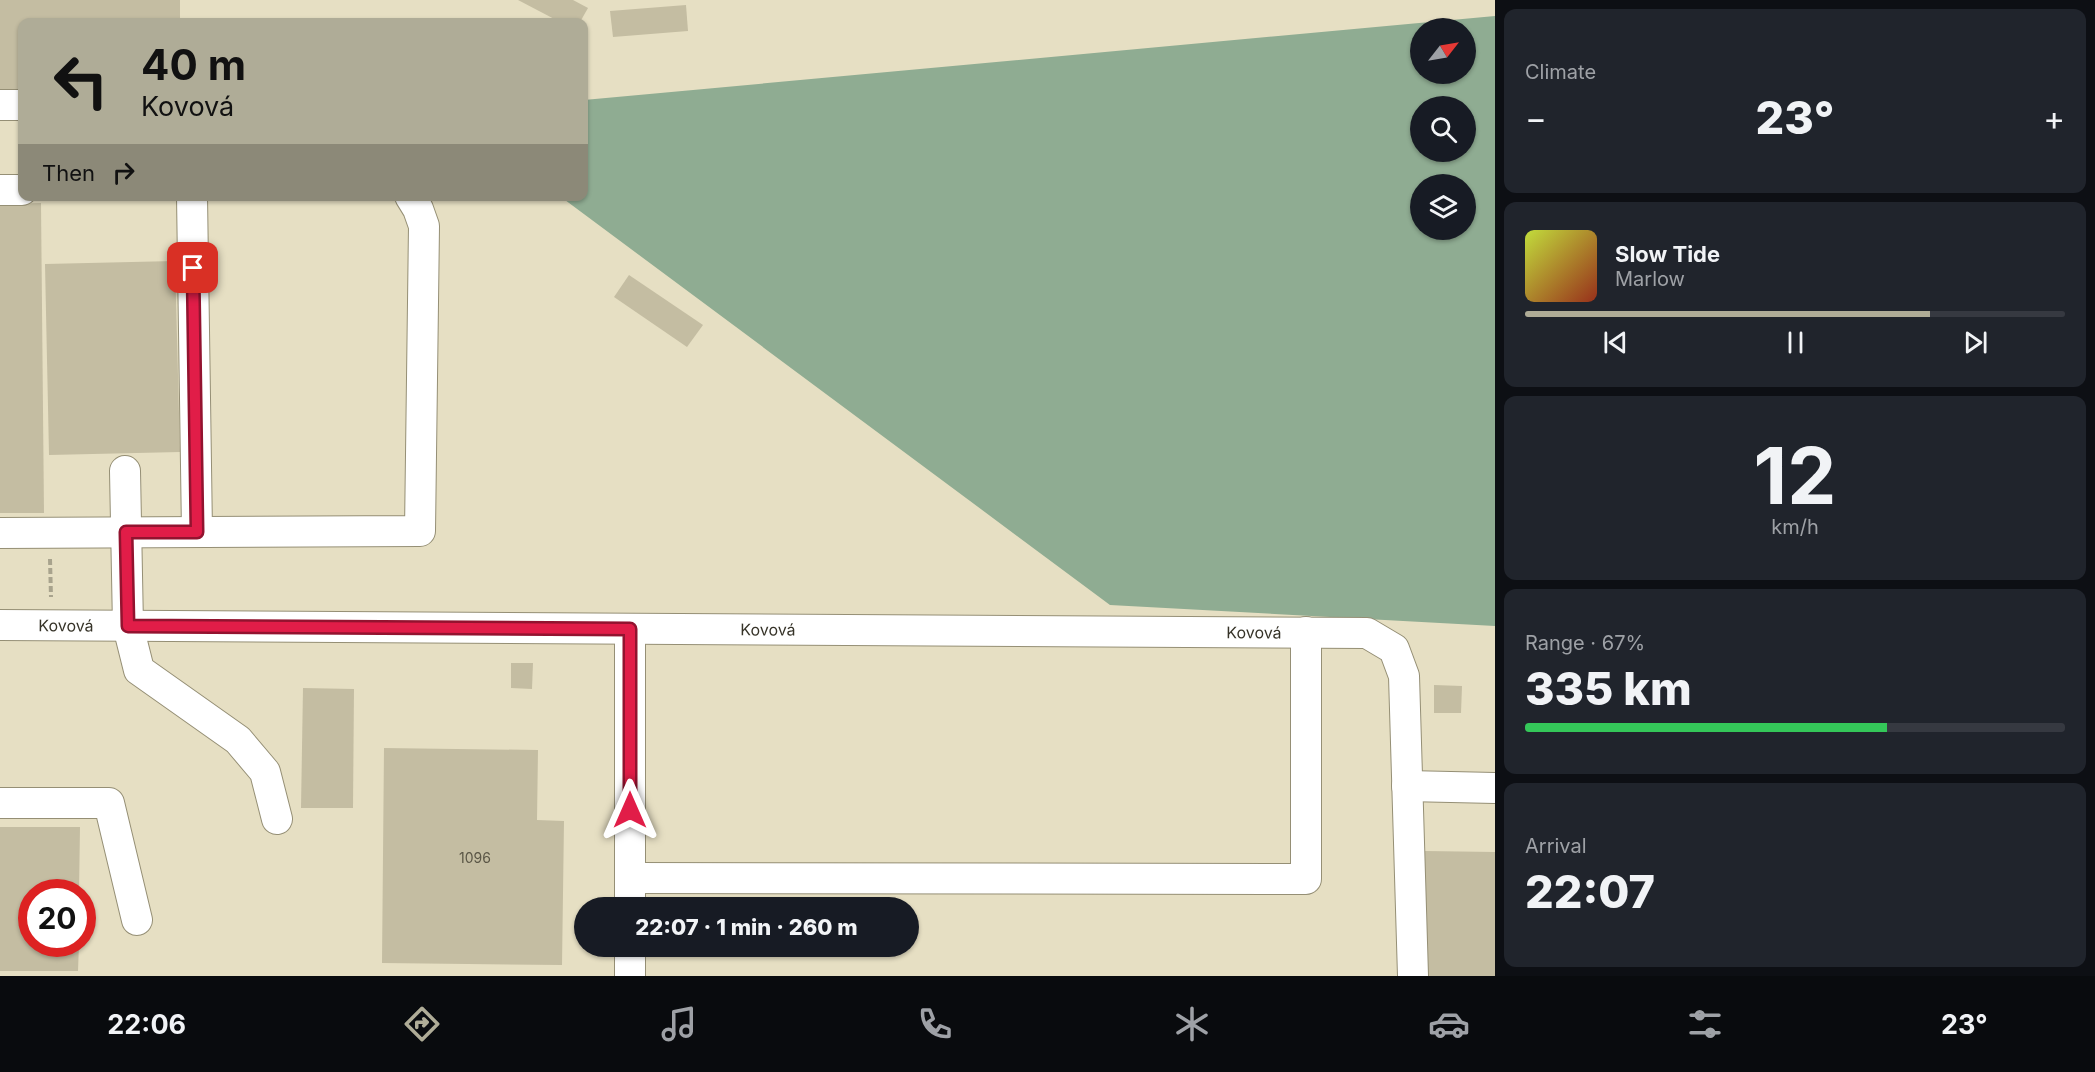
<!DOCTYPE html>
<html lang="en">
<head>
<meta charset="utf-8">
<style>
  body { margin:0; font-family:Inter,sans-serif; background:#20242c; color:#f1f3f6; height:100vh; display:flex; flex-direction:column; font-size:22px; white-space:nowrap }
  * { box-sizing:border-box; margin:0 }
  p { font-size:20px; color:#9ea1a6 }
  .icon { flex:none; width:33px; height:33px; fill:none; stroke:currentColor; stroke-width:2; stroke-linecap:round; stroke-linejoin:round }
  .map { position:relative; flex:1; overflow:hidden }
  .drawer { display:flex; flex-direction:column; gap:9px; padding:9px; background:#0d0f14; width:600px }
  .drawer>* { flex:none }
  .banner { position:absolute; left:18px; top:18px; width:570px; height:183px; border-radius:12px; box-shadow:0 2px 4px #0004; background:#afac97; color:#111; overflow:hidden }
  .needle { width:39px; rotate:59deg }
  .tools { position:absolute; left:1410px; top:18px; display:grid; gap:12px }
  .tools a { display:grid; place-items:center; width:66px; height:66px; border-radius:50%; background:#171b24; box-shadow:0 2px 4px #0004; font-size:30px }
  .speed { position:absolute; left:18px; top:879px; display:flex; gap:12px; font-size:30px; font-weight:700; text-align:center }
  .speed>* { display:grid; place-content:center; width:78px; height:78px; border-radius:50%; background:#171b24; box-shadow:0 2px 4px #0004; line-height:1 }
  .speed .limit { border:9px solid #d22; background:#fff; color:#111 }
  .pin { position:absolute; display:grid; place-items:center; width:51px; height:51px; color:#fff; margin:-26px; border-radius:12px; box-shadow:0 3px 9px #0006 }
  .me { position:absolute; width:66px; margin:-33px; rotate:0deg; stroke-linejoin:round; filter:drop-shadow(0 0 4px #0008) }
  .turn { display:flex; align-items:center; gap:21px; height:126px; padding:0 24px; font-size:27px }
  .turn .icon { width:78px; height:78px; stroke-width:2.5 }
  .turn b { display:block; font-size:42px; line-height:51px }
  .then { display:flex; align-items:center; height:57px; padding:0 24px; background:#0003; gap:12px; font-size:22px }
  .big { font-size:45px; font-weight:800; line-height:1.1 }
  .drawer .card { flex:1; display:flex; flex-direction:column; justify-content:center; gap:9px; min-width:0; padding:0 21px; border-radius:12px; background:#20242c }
  .drawer .dial { align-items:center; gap:0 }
  .dial b { font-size:78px; line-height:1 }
  .song { display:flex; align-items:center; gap:18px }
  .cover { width:72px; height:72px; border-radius:9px; background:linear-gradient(135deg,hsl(70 70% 55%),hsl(10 70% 35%)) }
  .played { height:6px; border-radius:3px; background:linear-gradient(90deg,#afac97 75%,#363941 75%) }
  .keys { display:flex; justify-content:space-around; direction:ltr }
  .heat { display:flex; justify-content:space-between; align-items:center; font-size:33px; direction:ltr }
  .charge { height:9px; border-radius:4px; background:linear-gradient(90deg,#34c759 67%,#363941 0) }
  .trip { position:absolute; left:574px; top:897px; width:345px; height:60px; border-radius:30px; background:#171b24; box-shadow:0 2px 4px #0004; font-weight:800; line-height:60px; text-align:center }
  .tab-bar { display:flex; height:96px; justify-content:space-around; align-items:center; background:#090b0e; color:#9ea1a6 }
  .tab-bar .icon { width:42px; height:42px }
  .tab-bar .current { color:#afac97 }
  .tab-bar b { font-size:27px; color:#f1f3f6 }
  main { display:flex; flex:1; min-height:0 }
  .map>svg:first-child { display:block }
</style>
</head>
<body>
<main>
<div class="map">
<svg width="1495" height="976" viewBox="0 0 1495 976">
  <rect width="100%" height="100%" fill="#e6dfc3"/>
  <path fill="#8fac92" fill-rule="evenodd" d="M 1495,16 L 1495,626 L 1110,605 L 561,197 L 584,196 L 584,100 ZM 1420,28 L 1466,28 L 1466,74 L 1420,74 ZM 1420,106 L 1466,106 L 1466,152 L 1420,152 ZM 1420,184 L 1466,184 L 1466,230 L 1420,230 Z"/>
  <g fill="#c4bda2">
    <path d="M 0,0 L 180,0 L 180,22 L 22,22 L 22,93 L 0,93 Z"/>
    <path d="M 518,0 L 573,0 L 588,8 L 580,22 L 560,22 Z"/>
    <path d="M 686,5 L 688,31 L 613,37 L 610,11 Z"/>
    <path d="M 41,203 L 44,513 L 0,513 L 0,204 Z"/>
    <path d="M 175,261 L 180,452 L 49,455 L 45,264 Z"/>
    <path d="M 629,275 L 703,325 L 687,347 L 614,297 Z"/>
    <path d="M 511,663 L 533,663 L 532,689 L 511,688 Z"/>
    <path d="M 1434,685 L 1462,686 L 1461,713 L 1434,713 Z"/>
    <path d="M 303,688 L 354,689 L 353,808 L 301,808 Z"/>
    <path d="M 384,748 L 538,750 L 537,820 L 564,821 L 562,965 L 382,963 Z"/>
    <path d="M 0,827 L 80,827 L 79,892 L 32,892 L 32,944 L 79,944 L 78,971 L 0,971 Z"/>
    <path d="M 1425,851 L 1495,852 L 1495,976 L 1423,976 Z"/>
  </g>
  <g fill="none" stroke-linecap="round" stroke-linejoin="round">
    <g stroke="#958f75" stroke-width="32">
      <g id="minor">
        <path d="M 0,105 L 22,105"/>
        <path d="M 0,190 L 22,190"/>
        <path d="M 192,196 L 197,532"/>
        <path d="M 125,471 L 128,626 L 139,670 L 238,740 L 265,772 L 277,819"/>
        <path d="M 0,533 L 420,531 L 424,226 L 418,209 L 410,196"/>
        <path id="s1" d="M 0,625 L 1367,633 L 1394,649 L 1404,676 L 1413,976"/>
        <path d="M 1407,786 L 1495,788"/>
        <path d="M 0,803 L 109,803 L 137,920"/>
        <path d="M 630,878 L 1306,879 L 1306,632"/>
        <path d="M 630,908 L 630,629"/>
        <path d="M 630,946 L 630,976"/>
      </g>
    </g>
    <path stroke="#a8a38d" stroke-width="4" stroke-dasharray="6 3" stroke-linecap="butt" d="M 50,559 L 51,597"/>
    <use href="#minor" stroke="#fff" stroke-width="30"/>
  </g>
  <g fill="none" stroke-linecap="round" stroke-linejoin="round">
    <g stroke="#92132f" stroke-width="15">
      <path id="route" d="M 193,268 L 197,532 L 126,532 L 128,626 L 630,629 L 630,810"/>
    </g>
    <use href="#route" stroke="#e11d48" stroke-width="10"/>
  </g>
  <g text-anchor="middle" stroke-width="6" stroke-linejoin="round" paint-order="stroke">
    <g font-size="14" fill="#5a5646">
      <text x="475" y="863">1096</text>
    </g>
    <g font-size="16" fill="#363328" stroke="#fff">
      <text dy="6" stroke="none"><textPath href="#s1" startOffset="66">Kovová</textPath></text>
      <text dy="6" stroke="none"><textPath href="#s1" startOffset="768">Kovová</textPath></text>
      <text dy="6" stroke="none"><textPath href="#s1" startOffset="1254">Kovová</textPath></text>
    </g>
  </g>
</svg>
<div class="tools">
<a><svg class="needle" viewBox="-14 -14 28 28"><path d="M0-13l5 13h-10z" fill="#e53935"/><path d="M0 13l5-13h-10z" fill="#9ea1a6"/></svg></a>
<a><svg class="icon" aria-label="search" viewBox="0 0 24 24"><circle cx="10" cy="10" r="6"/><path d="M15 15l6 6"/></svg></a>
<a><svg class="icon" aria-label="layers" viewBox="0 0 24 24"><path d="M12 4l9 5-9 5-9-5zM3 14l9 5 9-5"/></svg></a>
</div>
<div class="speed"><div class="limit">20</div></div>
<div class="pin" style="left:193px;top:268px;background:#d93025"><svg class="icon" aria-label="arrive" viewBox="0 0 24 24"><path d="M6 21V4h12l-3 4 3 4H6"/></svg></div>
<svg class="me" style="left:630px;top:810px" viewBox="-20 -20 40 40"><path d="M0-17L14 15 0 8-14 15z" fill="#e11d48" stroke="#fff" stroke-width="4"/></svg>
<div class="trip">22:07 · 1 min · 260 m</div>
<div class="banner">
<div class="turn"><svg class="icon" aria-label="left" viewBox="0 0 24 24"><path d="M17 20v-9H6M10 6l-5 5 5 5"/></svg><div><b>40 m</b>Kovová</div></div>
<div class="then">Then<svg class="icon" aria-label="right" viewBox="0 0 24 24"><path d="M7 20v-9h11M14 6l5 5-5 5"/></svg></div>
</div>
</div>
<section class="drawer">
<div class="card"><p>Climate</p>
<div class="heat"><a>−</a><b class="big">23°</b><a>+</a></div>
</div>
<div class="card">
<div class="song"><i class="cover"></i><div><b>Slow Tide</b><p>Marlow</p></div></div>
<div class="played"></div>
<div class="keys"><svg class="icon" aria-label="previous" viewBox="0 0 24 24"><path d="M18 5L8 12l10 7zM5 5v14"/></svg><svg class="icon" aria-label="pause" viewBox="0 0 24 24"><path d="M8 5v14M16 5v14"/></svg><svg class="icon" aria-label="next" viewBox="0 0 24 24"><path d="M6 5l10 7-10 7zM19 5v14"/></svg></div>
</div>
<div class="card dial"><b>12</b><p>km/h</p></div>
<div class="card"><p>Range · 67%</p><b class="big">335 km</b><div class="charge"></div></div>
<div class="card"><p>Arrival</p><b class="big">22:07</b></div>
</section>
</main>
<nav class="tab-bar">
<b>22:06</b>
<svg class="icon current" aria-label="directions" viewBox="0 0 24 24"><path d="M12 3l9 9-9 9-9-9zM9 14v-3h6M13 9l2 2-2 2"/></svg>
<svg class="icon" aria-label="music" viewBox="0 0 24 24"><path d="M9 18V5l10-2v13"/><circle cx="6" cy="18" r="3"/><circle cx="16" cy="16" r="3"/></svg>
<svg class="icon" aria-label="phone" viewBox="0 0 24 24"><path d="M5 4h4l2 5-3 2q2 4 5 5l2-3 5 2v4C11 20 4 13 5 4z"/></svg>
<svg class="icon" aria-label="climate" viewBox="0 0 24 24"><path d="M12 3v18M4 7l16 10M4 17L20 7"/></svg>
<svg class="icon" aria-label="car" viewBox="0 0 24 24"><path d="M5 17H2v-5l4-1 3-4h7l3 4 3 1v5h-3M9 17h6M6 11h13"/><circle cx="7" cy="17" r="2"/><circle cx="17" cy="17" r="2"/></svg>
<svg class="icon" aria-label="filters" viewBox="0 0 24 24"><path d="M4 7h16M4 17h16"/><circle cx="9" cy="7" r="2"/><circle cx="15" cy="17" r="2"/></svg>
<b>23°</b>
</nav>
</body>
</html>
